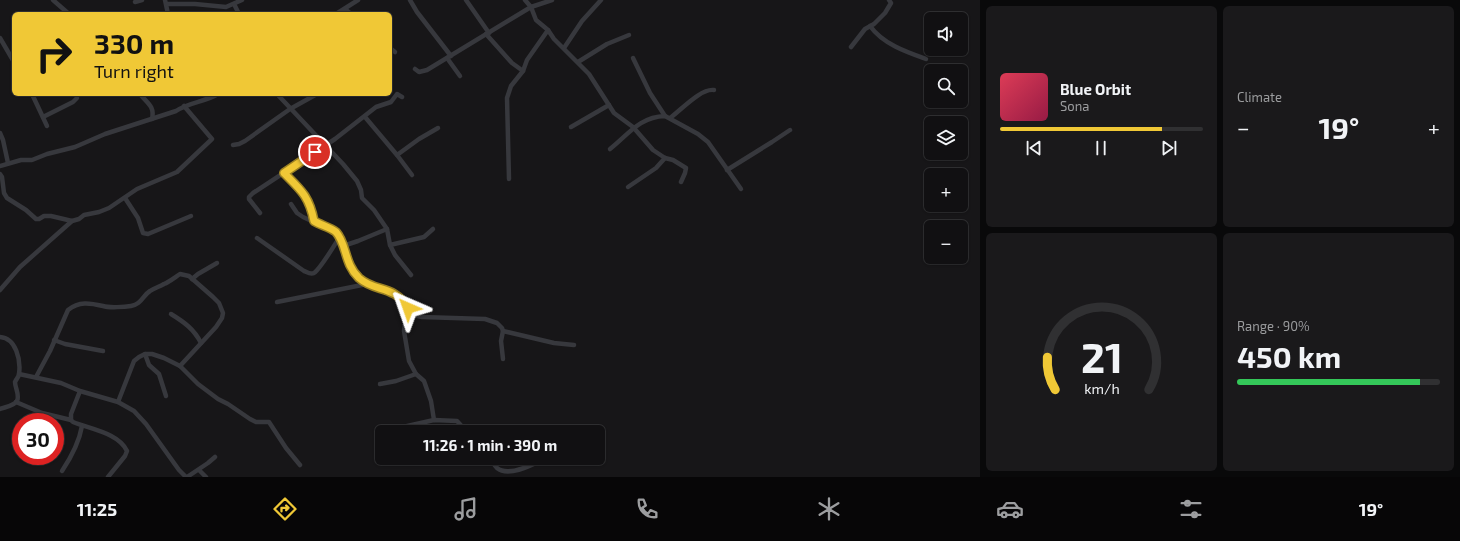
<!DOCTYPE html>
<html lang="en">
<head>
<meta charset="utf-8">
<style>
  body { margin:0; font-family:"Exo 2",sans-serif; background:#1a191b; color:#f1f3f6; height:100vh; display:flex; flex-direction:column; font-size:15px; white-space:nowrap }
  * { box-sizing:border-box; margin:0 }
  p { font-size:13px; color:#9c9d9f }
  .icon { flex:none; width:22px; height:22px; fill:none; stroke:currentColor; stroke-width:2; stroke-linecap:round; stroke-linejoin:round }
  .map { position:relative; flex:1; overflow:hidden }
  .sheet { display:flex; flex-direction:column; gap:6px; padding:6px; background:#09090a; width:480px }
  .sheet>* { flex:none }
  .hud { position:absolute; left:12px; top:12px; width:380px; height:84px; border-radius:6px; box-shadow:0 1px 3px #0004,0 0 0 1px #303032; background:#f0c836; color:#111; overflow:hidden }
  .controls { position:absolute; left:924px; top:12px; display:grid; gap:8px }
  .controls a { display:grid; place-items:center; width:44px; height:44px; border-radius:6px; background:#111012; box-shadow:0 1px 3px #0004,0 0 0 1px #303032; font-size:20px }
  .speed { position:absolute; left:12px; top:413px; display:flex; gap:8px; font-size:20px; font-weight:700; text-align:center }
  .speed>* { display:grid; place-content:center; width:52px; height:52px; border-radius:50%; background:#111012; box-shadow:0 1px 3px #0004,0 0 0 1px #303032; line-height:1 }
  .speed .limit { border:6px solid #d22; background:#fff; color:#111 }
  .pin { position:absolute; display:grid; place-items:center; width:34px; height:34px; color:#fff; margin:-17px; border:2px solid #fff; border-radius:50%; box-shadow:0 1px 4px #0007 }
  .me { position:absolute; width:44px; margin:-22px; rotate:317deg; stroke-linejoin:round; filter:drop-shadow(0 0 3px #0008) }
  .turn { display:flex; align-items:center; gap:14px; height:84px; padding:0 16px; font-size:18px }
  .turn .icon { width:52px; height:52px; stroke-width:2.5 }
  .turn b { display:block; font-size:28px; line-height:34px }
  .big { font-size:30px; font-weight:700; line-height:1.1 }
  .sheet .widget { flex:1; display:flex; flex-direction:column; justify-content:center; gap:6px; min-width:0; padding:0 14px; border-radius:6px; background:#1a191b }
  .sheet .dial { align-items:center; gap:0 }
  .dial svg { height:104px; overflow:visible; fill:none; stroke:#303032; stroke-width:7; stroke-linecap:round; text-anchor:middle }
  .dial text { fill:#f1f3f6; stroke:none }
  .song { display:flex; align-items:center; gap:12px }
  .cover { width:48px; height:48px; border-radius:6px; background:linear-gradient(135deg,hsl(350 70% 55%),hsl(340 70% 35%)) }
  .played { height:4px; border-radius:2px; background:linear-gradient(90deg,#f0c836 80%,#303032 80%) }
  .keys { display:flex; justify-content:space-around; direction:ltr }
  .heat { display:flex; justify-content:space-between; align-items:center; font-size:22px; direction:ltr }
  .charge { height:6px; border-radius:3px; background:linear-gradient(90deg,#34c759 90%,#303032 0) }
  .sheet .tiles { flex:1; display:grid; gap:6px; grid-template-columns:repeat(2,1fr) }
  .trip { position:absolute; left:375px; top:425px; width:230px; height:40px; border-radius:6px; background:#111012; box-shadow:0 1px 3px #0004,0 0 0 1px #303032; font-weight:700; line-height:40px; text-align:center }
  .tab-bar { display:flex; height:64px; justify-content:space-around; align-items:center; background:#070607; color:#9c9d9f }
  .tab-bar .icon { width:28px; height:28px }
  .tab-bar .active { color:#f0c836 }
  .tab-bar b { font-size:18px; color:#f1f3f6 }
  main { display:flex; flex:1; min-height:0 }
  .map>svg:first-child { display:block }
</style>
</head>
<body>
<main>
<div class="map">
<svg width="980" height="477" viewBox="0 0 980 477">
  <rect width="100%" height="100%" fill="#171618"/>
  <g fill="none" stroke-linecap="round" stroke-linejoin="round">
    <g stroke="#37383d" stroke-width="4.5">
      <path d="M 53,0 L 69,14"/>
      <path d="M 165,0 L 168,14"/>
      <path d="M 410,0 L 417,12 L 451,56"/>
      <path d="M 466,0 L 489,33"/>
      <path d="M 525,0 L 531,7 L 536,20 L 548,30 L 554,39 L 589,74 L 614,113 L 633,127 L 653,150 L 665,158 L 673,160 L 686,168 L 685,173 L 681,182"/>
      <path d="M 135,2 L 142,0"/>
      <path d="M 167,4 L 195,4 L 226,7 L 242,0"/>
      <path d="M 234,4 L 239,14"/>
      <path d="M 345,9 L 351,14"/>
      <path d="M 336,14 L 358,0"/>
      <path d="M 870,26 C 883,44 906,52 926,59"/>
      <path d="M 486,34 L 512,63 L 523,71"/>
      <path d="M 0,38 L 14,62"/>
      <path d="M 851,47 L 865,29 L 874,24 L 885,13 L 891,3 L 889,0"/>
      <path d="M 390,48 L 395,52"/>
      <path d="M 564,48 L 582,21 L 601,0"/>
      <path d="M 447,58 L 460,76"/>
      <path d="M 633,58 L 650,93 L 665,116"/>
      <path d="M 578,62 L 607,44 L 629,35"/>
      <path d="M 415,69 L 419,72 L 427,70 L 531,7 L 552,0"/>
      <path d="M 32,94 L 47,126"/>
      <path d="M 140,94 C 147,103 155,106 152,119"/>
      <path d="M 277,94 L 343,164 L 357,181 L 361,190 L 362,198 L 374,210 L 387,229 L 390,245 L 395,255 L 411,275"/>
      <path d="M 43,117 L 73,102 L 77,98"/>
      <path d="M 365,117 L 397,155 L 412,175"/>
      <path d="M 670,118 C 681,110 701,88 714,90"/>
      <path d="M 571,127 L 609,105"/>
      <path d="M 0,133 L 3,140 L 8,163"/>
      <path d="M 233,145 L 239,144 L 245,141 L 290,109 L 317,94"/>
      <path d="M 610,149 C 628,135 639,117 665,116 L 698,134 L 708,142 L 741,189"/>
      <path d="M 397,155 L 419,139 L 438,128"/>
      <path d="M 0,166 L 21,160 L 32,160 L 47,154 L 75,147 L 105,134 L 176,111 C 189,102 205,102 218,94"/>
      <path d="M 727,170 L 772,142 L 790,130"/>
      <path d="M 284,173 C 301,190 310,196 314,221"/>
      <path d="M 0,174 L 2,177 L 4,193 L 7,198 L 26,210 L 36,219 L 39,219 L 44,216 L 51,216 L 72,221"/>
      <path d="M 509,179 L 507,98 L 511,86 L 523,71 L 527,60 L 548,30"/>
      <path d="M 628,187 L 656,168 L 665,158"/>
      <path d="M 125,198 L 138,218 L 143,233 L 148,234 L 191,216"/>
      <path d="M 291,204 L 297,213 L 303,217 L 335,232 L 339,238 L 351,269 L 359,278 L 367,284"/>
      <path d="M 260,213 L 249,199 L 249,197 L 253,193 L 335,139 L 376,107 L 391,102 L 397,94 L 402,97"/>
      <path d="M 257,238 L 304,271 C 307,272 310,275 314,273 C 320,269 334,246 339,238"/>
      <path d="M 390,245 L 424,237 L 433,229"/>
      <path d="M 343,246 L 358,241 L 387,229"/>
      <path d="M 192,279 L 198,274 L 217,263"/>
      <path d="M 0,290 L 20,267 L 72,221 L 79,219 L 84,215 L 99,212 L 109,208 L 137,189 L 177,172 L 212,139 L 184,106"/>
      <path d="M 277,302 L 367,284 L 397,294 L 407,308 L 404,331 L 409,361 L 416,374 L 424,381 L 431,401 L 434,420"/>
      <path d="M 171,314 C 184,322 194,329 201,343"/>
      <path d="M 408,314 L 422,317 L 485,319 L 497,323 L 502,328 L 503,331 L 501,341 L 503,359"/>
      <path d="M 503,331 L 554,343 L 574,345"/>
      <path d="M 0,337 C 16,338 21,360 19,374 C 19,377 16,379 15,382 C 15,388 20,395 17,401 C 14,406 5,407 0,409"/>
      <path d="M 54,340 L 65,344 L 103,351"/>
      <path d="M 145,354 L 149,365 L 159,374 L 166,396"/>
      <path d="M 19,374 L 61,383 L 80,391 L 118,402 L 134,411 L 146,424 L 179,470 L 186,477"/>
      <path d="M 36,377 L 50,351 L 68,310 C 79,301 90,303 103,306 C 109,308 125,307 131,306 C 142,304 142,296 150,291 C 154,288 159,287 164,284 C 169,282 174,278 180,274 L 189,276 L 213,297 L 219,303 L 223,313 L 222,318 L 216,327 L 180,366"/>
      <path d="M 380,384 L 396,381 L 416,374"/>
      <path d="M 80,391 L 71,414 L 71,420 L 73,422 C 90,429 119,433 127,451 L 125,456 L 108,477"/>
      <path d="M 16,402 L 42,413 L 71,420"/>
      <path d="M 118,402 L 134,361 L 139,357 L 145,354 L 152,354 L 164,358 L 180,366 L 198,384 L 218,399 L 228,404 L 250,419 L 256,422 L 269,422 L 286,448 L 300,465"/>
      <path d="M 385,431 L 434,420 L 457,421 L 467,432"/>
      <path d="M 489,458 C 492,461 494,465 497,468 C 508,477 530,466 540,461"/>
      <path d="M 199,470 L 206,477"/>
      <path d="M 62,471 C 72,456 79,443 82,426"/>
      <path d="M 187,477 L 208,463 L 215,457"/>
    </g>
  </g>
  <g fill="none" stroke-linecap="round" stroke-linejoin="round">
    <g stroke="#9c8223" stroke-width="10">
      <path id="route" d="M 315,152 L 284,173 C 301,190 309,196 314,221 C 320,225 330,227 336,232 C 347,244 344,264 359,278 C 376,293 393,284 408,308"/>
    </g>
    <use href="#route" stroke="#f0c836" stroke-width="7"/>
  </g>
</svg>
<div class="controls">
<a><svg class="icon" aria-label="sound" viewBox="0 0 24 24"><path d="M4 9h4l5-4v14l-5-4H4zM17 9q2 3 0 6"/></svg></a>
<a><svg class="icon" aria-label="search" viewBox="0 0 24 24"><circle cx="10" cy="10" r="6"/><path d="M15 15l6 6"/></svg></a>
<a><svg class="icon" aria-label="layers" viewBox="0 0 24 24"><path d="M12 4l9 5-9 5-9-5zM3 14l9 5 9-5"/></svg></a>
<a>+</a>
<a>−</a>
</div>
<div class="speed"><div class="limit">30</div></div>
<div class="pin" style="left:315px;top:152px;background:#d93025"><svg class="icon" aria-label="arrive" viewBox="0 0 24 24"><path d="M6 21V4h12l-3 4 3 4H6"/></svg></div>
<svg class="me" style="left:408px;top:308px" viewBox="-20 -20 40 40"><path d="M0-17L14 15 0 8-14 15z" fill="#f0c836" stroke="#fff" stroke-width="4"/></svg>
<div class="trip">11:26 · 1 min · 390 m</div>
<div class="hud">
<div class="turn"><svg class="icon" aria-label="right" viewBox="0 0 24 24"><path d="M7 20v-9h11M14 6l5 5-5 5"/></svg><div><b>330 m</b>Turn right</div></div>
</div>
</div>
<section class="sheet">
<div class="tiles">
<div class="widget">
<div class="song"><i class="cover"></i><div><b>Blue Orbit</b><p>Sona</p></div></div>
<div class="played"></div>
<div class="keys"><svg class="icon" aria-label="previous" viewBox="0 0 24 24"><path d="M18 5L8 12l10 7zM5 5v14"/></svg><svg class="icon" aria-label="pause" viewBox="0 0 24 24"><path d="M8 5v14M16 5v14"/></svg><svg class="icon" aria-label="next" viewBox="0 0 24 24"><path d="M6 5l10 7-10 7zM19 5v14"/></svg></div>
</div>
<div class="widget"><p>Climate</p>
<div class="heat"><a>−</a><b class="big">19°</b><a>+</a></div>
</div>
<div class="widget dial"><svg viewBox="0 0 100 80">
<path d="M14 69A42 42 0 1 1 86 69"/>
<path d="M14 69A42 42 0 0 1 8 44" stroke="#f0c836"/>
<text x="50" y="56" font-size="32" font-weight="700">21</text>
<text x="50" y="72" font-size="11">km/h</text>
</svg></div>
<div class="widget"><p>Range · 90%</p><b class="big">450 km</b><div class="charge"></div></div>
</div>
</section>
</main>
<nav class="tab-bar">
<b>11:25</b>
<svg class="icon active" aria-label="directions" viewBox="0 0 24 24"><path d="M12 3l9 9-9 9-9-9zM9 14v-3h6M13 9l2 2-2 2"/></svg>
<svg class="icon" aria-label="music" viewBox="0 0 24 24"><path d="M9 18V5l10-2v13"/><circle cx="6" cy="18" r="3"/><circle cx="16" cy="16" r="3"/></svg>
<svg class="icon" aria-label="phone" viewBox="0 0 24 24"><path d="M5 4h4l2 5-3 2q2 4 5 5l2-3 5 2v4C11 20 4 13 5 4z"/></svg>
<svg class="icon" aria-label="climate" viewBox="0 0 24 24"><path d="M12 3v18M4 7l16 10M4 17L20 7"/></svg>
<svg class="icon" aria-label="car" viewBox="0 0 24 24"><path d="M5 17H2v-5l4-1 3-4h7l3 4 3 1v5h-3M9 17h6M6 11h13"/><circle cx="7" cy="17" r="2"/><circle cx="17" cy="17" r="2"/></svg>
<svg class="icon" aria-label="filters" viewBox="0 0 24 24"><path d="M4 7h16M4 17h16"/><circle cx="9" cy="7" r="2"/><circle cx="15" cy="17" r="2"/></svg>
<b>19°</b>
</nav>
</body>
</html>
